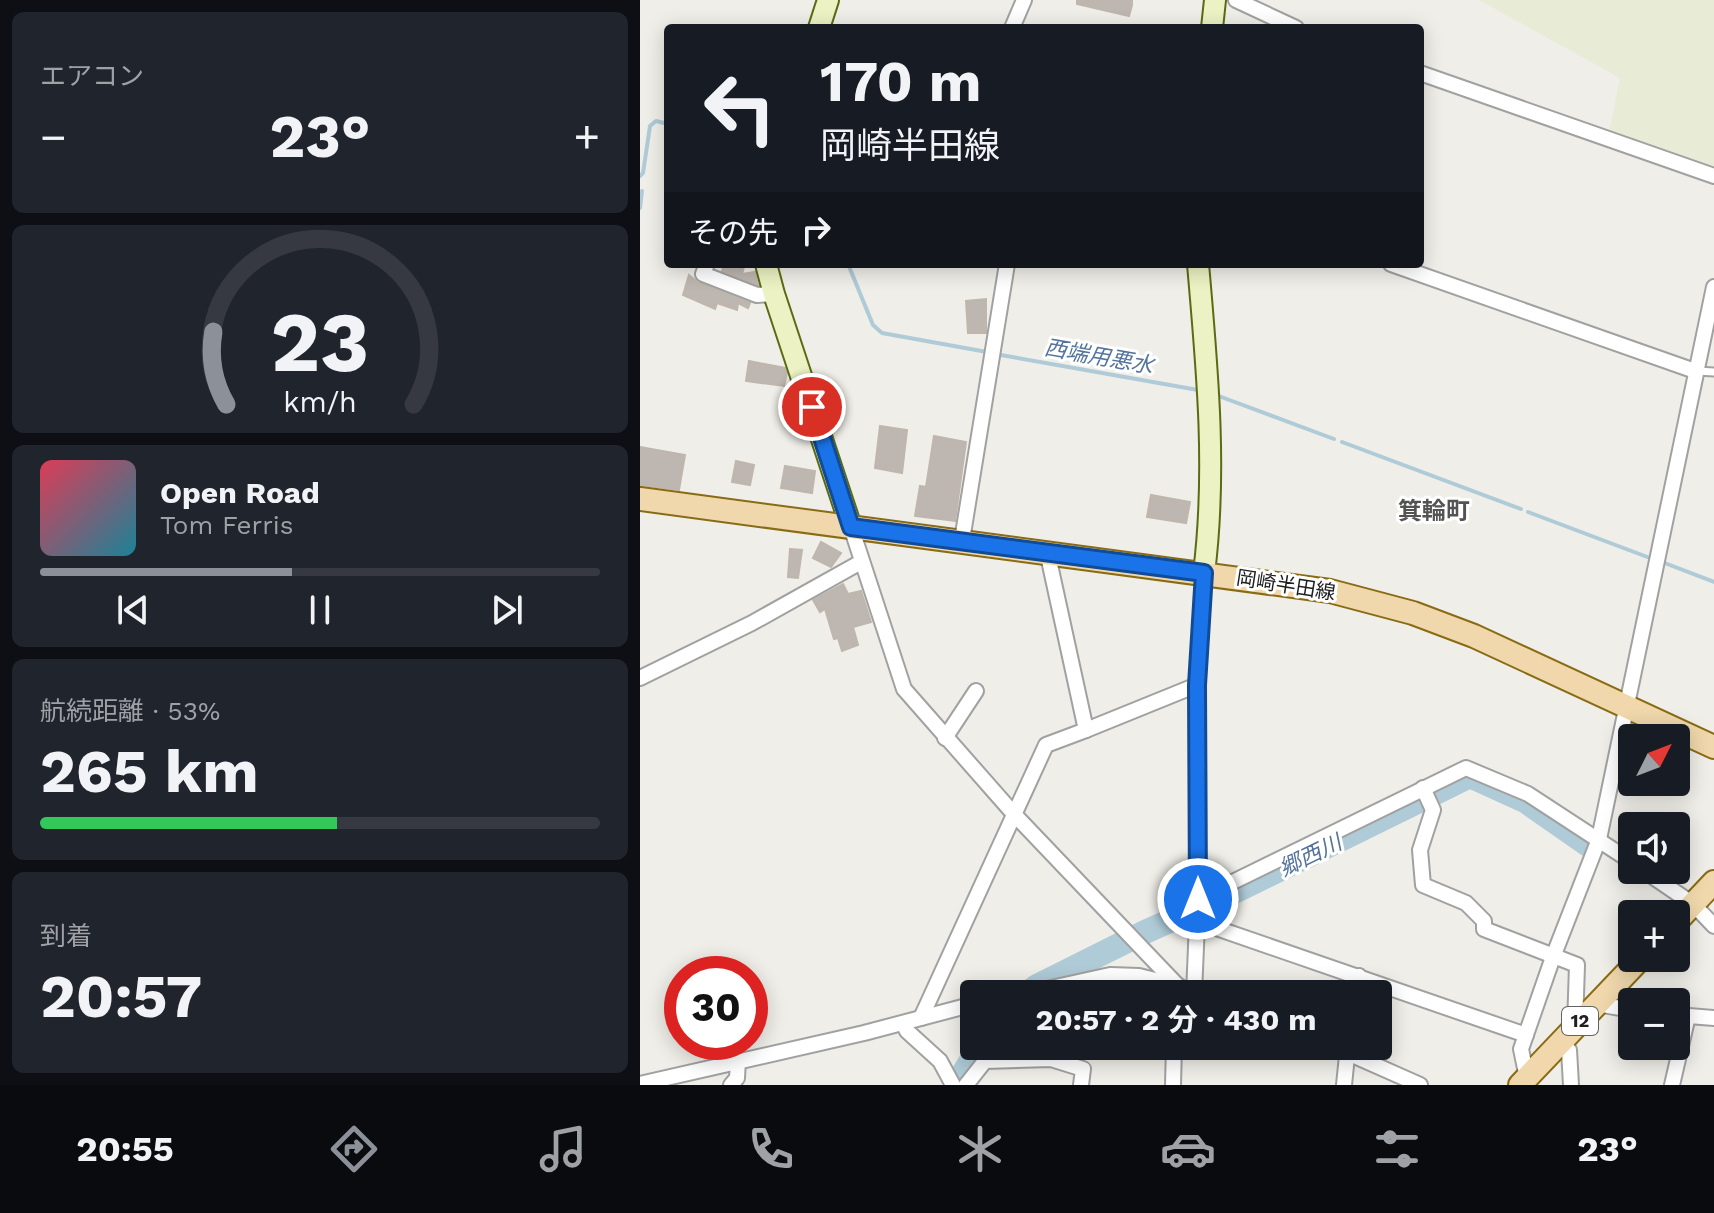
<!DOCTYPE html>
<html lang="ja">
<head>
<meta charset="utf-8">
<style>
  body { margin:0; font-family:"Work Sans","Noto Sans JP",sans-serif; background:#20242c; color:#f1f3f6; height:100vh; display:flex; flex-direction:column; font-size:30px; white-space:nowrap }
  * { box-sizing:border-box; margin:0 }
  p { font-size:26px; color:#9ea1a6 }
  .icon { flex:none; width:44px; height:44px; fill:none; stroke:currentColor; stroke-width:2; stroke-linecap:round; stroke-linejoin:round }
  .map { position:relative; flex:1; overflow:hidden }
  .details { display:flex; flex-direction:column; gap:12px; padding:12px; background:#0d0f14; width:640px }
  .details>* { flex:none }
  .hud { position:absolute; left:24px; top:24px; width:760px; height:244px; border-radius:8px; box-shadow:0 4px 20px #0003; background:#171b24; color:#f1f3f6; overflow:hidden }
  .needle { width:52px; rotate:48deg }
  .tools { position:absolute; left:978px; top:724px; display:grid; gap:16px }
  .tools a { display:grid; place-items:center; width:72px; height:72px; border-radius:8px; background:#171b24; box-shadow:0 4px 20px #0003; font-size:40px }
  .speed { position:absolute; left:24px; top:956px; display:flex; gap:16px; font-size:40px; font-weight:700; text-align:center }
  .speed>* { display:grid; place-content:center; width:104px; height:104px; border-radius:50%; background:#171b24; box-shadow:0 4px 20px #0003; line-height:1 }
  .speed .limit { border:12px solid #d22; background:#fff; color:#111 }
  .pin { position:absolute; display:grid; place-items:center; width:68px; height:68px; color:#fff; margin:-34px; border:4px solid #fff; border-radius:50%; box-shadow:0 2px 8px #0007 }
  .me { position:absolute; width:88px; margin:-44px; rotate:0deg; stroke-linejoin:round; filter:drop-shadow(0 0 6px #0008) }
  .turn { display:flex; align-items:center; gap:28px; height:168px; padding:0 24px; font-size:36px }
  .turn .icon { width:104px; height:104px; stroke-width:2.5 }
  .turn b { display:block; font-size:56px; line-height:68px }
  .then { display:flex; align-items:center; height:76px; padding:0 24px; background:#0003; gap:16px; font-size:30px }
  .big { font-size:60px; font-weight:700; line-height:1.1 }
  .details .tile { flex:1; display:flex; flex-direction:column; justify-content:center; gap:12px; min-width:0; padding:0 28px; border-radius:12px; background:#20242c }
  .details .dial { align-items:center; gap:0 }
  .dial svg { height:208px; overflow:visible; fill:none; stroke:#363941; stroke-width:7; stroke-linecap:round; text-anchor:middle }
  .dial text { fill:#f1f3f6; stroke:none }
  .song { display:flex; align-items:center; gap:24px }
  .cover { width:96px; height:96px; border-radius:12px; background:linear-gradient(135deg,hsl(350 70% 55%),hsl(190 70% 35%)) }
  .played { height:8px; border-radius:4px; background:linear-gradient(90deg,#8c9099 45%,#363941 45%) }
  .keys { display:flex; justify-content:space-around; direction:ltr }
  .heat { display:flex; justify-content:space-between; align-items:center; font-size:44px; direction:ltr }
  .charge { height:12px; border-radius:6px; background:linear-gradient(90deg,#34c759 53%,#363941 0) }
  .trip { position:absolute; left:320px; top:980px; width:432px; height:80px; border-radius:8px; background:#171b24; box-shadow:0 4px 20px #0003; font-weight:700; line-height:80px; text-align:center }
  .dock { display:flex; height:128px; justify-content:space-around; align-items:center; background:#090b0e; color:#9ea1a6 }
  .dock .icon { width:56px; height:56px }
  .dock .selected { color:#8c9099 }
  .dock b { font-size:36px; color:#f1f3f6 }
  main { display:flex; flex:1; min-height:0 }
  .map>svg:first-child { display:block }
</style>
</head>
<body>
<main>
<section class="details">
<div class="tile"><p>エアコン</p>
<div class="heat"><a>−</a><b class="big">23°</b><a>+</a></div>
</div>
<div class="tile dial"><svg viewBox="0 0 100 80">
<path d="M14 69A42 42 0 1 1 86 69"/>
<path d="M14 69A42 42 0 0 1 9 41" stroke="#8c9099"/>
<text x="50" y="56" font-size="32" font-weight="700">23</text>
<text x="50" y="72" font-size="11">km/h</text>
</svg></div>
<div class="tile">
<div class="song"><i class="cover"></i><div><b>Open Road</b><p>Tom Ferris</p></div></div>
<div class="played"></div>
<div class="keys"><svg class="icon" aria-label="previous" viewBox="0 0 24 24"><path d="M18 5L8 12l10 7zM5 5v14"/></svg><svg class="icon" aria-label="pause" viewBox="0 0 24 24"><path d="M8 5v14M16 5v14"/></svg><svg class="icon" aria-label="next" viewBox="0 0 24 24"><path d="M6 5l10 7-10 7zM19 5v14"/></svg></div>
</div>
<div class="tile"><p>航続距離 · 53%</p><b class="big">265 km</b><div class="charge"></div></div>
<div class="tile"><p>到着</p><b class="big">20:57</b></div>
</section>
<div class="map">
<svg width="1074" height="1085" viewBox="0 0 1074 1085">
  <rect width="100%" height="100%" fill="#efeee8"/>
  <path fill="#e8ecd6" d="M 839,0 L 1074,0 L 1074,166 L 969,133 L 980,78 Z"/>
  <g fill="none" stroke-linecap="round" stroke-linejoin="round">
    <g stroke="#aecbd7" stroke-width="4">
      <path d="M 0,176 L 3,173 L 10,126 L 16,121 L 28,124"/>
      <path d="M 0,208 L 2,191"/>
      <path d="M 208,264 L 233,325 L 242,333 L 347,352"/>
      <path d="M 355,354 L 558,390"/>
      <path d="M 576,395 L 694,439"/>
      <path d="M 702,442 L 881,509"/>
      <path d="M 888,512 L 1010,558"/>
      <path d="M 1022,562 L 1074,582"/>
    </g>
    <g stroke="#aecbd7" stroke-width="24">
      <path d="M 386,994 L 397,986 L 505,932 L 590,894 L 830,776 L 885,801 L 948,845"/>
      <path d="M 316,1085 L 340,1046"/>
    </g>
  </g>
  <g fill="#bdb6b1" stroke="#bfb6ac" stroke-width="2">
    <path d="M 437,0 L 492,0 L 492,5 L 489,16 L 437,4 Z"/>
    <path d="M 84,264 L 105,264 L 102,274 L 115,272 L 118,285 L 82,271 Z"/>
    <path d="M 49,275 L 59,283 L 110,303 L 108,308 L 98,303 L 97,310 L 77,303 L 75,309 L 43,295 Z"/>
    <path d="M 346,299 L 346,333 L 328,333 L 326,301 Z"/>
    <path d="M 109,361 L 145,368 L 147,373 L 144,386 L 106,381 Z"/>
    <path d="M 240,426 L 267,430 L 262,473 L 235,468 Z"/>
    <path d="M 294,436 L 326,442 L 315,521 L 275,516 L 280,486 L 286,487 Z"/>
    <path d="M 0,447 L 45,455 L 39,490 L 0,485 Z"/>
    <path d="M 96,461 L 114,465 L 110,485 L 92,482 Z"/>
    <path d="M 145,466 L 175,471 L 172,493 L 141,488 Z"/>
    <path d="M 511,495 L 550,502 L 546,523 L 507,517 Z"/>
    <path d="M 181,542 L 201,553 L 191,567 L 173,558 Z"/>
    <path d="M 150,549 L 162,550 L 158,578 L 148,577 Z"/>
    <path d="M 203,584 L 208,594 L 221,591 L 231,622 L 213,627 L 218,645 L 202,651 L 198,638 L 194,639 L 185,609 L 180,612 L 173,600 Z"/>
  </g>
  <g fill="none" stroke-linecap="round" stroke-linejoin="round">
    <g stroke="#a1a1a1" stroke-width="11">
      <path id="lane" d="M 1057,371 L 1074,372"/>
    </g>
    <g stroke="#a1a1a1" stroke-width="18">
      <g id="street">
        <path d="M 596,0 L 656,28"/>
        <path d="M 372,28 L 384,0"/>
        <path d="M 780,73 L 1074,176"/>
        <path d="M 67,264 L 63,274 L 117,295 L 134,294"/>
        <path d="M 751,264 L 1055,371"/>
        <path d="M 211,527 L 264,689 L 373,813 L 538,986"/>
        <path d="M 322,540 L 367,264"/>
        <path d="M 0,678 L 112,623 L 221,562"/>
        <path d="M 446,730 L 557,685"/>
        <path d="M 305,738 L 336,691"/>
        <path d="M 783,788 L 793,810 L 780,850 L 783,885 L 826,903 L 844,921 L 844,929 L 937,965 L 935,1026"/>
        <path d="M 1003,870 L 1053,904 L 1074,926"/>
        <path d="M 558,899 L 826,768 L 888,794 L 992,862"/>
        <path d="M 556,921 L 886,1035"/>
        <path d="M 384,994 L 470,975 L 499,976 L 539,986"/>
        <path d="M 554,994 L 558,899 L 557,685 L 564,573"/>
        <path d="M 716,994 L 719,976"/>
        <path d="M 957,1004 L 992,1010"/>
        <path d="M 1036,1015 L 1074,1018"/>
        <path d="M 281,1018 L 406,745 L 446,730 L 407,551"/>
        <path d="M 263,1023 L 267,1031 L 300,1061 L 313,1085"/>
        <path d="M 919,1042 L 929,1050 L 931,1085"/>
        <path d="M 692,1046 L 780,1085"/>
        <path d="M 887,1078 L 881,1049 L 913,957 L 959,839 L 1074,287"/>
        <path d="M 0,1084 L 224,1033 L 334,1004"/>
        <path d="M 91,1085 L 97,1078 L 98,1060"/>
        <path d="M 326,1085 L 345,1061 L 411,1059 L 443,1069 L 441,1085"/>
        <path d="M 533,1085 L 534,1046"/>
        <path d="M 704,1085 L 708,1046"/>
        <path d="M 1032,1085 L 1048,1016"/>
      </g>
    </g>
    <g stroke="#5b6b13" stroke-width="24">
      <g id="secondary">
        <path d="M 179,28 L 188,0"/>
        <path d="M 572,28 L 575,0"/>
        <path d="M 126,264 L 134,294 L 211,527"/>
        <path d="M 558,264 C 567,367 577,469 564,573"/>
      </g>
    </g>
    <g stroke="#896b14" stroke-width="26">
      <g id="primary">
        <path d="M 0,499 L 690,591 L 773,613 L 834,636 L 1074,747"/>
        <path d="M 1036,922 L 1074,882"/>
        <path d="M 880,1085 L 1001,958"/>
      </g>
    </g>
    <use href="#lane" stroke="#fff" stroke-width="7"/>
    <use href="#street" stroke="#fff" stroke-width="14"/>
    <use href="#secondary" stroke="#ecf2c4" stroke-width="20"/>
    <use href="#primary" stroke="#f0d8ac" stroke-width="22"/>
  </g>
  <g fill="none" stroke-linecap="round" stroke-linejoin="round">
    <g stroke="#114b97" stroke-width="20">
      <path id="route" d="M 172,407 L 211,527 L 564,573 L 557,685 L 558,899"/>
    </g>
    <use href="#route" stroke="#1a73e8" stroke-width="14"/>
  </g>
  <g text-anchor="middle" stroke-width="6" stroke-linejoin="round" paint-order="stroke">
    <rect fill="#fff" stroke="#636363" stroke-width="2" x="922" y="1007" width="36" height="28" rx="6"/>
    <g font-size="18" font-weight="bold" fill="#202020">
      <text x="940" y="1027">12</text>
    </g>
    <g font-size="20" fill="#202020" stroke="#fff">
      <text transform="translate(646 585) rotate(9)" y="7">岡崎半田線</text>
    </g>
    <g font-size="22" font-style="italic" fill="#54749d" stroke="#fff">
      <text transform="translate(459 356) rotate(10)" y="8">西端用悪水</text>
      <text transform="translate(670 855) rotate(-26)" y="8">郷西川</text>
    </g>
    <g font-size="24" font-weight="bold" fill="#535353" stroke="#fff">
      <text x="794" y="519">箕輪町</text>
    </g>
  </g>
</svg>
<div class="tools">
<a><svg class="needle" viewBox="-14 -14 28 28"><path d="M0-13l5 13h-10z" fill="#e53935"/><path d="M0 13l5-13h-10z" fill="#9ea1a6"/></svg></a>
<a><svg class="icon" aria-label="sound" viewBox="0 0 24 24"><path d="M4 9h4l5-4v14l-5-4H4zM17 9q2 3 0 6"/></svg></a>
<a>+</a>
<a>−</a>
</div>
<div class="speed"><div class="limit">30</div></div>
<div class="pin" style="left:172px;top:407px;background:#d93025"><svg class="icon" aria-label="arrive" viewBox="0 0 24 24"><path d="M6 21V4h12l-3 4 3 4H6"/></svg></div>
<svg class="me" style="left:558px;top:899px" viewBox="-20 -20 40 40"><circle r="17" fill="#1a73e8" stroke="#fff" stroke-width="3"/><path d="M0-11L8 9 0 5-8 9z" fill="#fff"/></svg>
<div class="trip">20:57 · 2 分 · 430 m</div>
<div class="hud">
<div class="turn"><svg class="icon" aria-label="left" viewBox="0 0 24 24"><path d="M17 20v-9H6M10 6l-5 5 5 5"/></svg><div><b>170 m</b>岡崎半田線</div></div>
<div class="then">その先<svg class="icon" aria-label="right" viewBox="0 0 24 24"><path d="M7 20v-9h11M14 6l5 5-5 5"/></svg></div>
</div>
</div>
</main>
<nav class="dock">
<b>20:55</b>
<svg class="icon selected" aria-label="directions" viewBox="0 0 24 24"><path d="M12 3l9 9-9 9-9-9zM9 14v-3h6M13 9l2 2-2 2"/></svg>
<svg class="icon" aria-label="music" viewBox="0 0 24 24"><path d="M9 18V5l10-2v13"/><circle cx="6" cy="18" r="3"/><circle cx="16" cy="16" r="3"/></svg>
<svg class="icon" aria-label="phone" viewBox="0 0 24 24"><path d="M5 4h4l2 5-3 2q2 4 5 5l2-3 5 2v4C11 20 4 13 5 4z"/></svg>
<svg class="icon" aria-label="climate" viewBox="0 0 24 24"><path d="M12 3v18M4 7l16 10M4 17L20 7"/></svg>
<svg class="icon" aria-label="car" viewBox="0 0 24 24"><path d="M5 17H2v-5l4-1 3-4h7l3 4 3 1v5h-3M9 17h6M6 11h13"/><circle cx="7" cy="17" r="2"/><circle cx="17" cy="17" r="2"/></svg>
<svg class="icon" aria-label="filters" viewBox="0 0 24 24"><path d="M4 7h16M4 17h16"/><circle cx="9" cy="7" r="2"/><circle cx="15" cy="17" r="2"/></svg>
<b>23°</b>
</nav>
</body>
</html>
